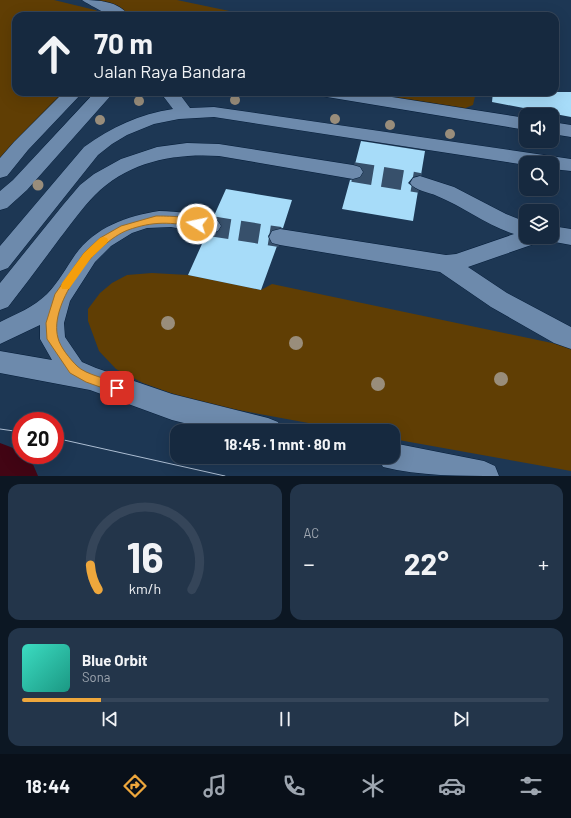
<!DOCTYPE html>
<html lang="id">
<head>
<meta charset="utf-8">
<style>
  body { margin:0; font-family:Barlow,sans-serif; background:#23354a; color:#f1f3f6; height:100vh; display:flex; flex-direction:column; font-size:15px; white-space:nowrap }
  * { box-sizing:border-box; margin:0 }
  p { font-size:13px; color:#9ea6b0 }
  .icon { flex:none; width:22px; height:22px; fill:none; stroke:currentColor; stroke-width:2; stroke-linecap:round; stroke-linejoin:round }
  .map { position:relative; height:476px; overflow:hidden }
  .panel { display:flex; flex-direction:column; gap:8px; padding:8px; background:#0c1723; flex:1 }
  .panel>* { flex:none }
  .top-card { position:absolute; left:12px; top:12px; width:547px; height:84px; border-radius:12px; box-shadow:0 4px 16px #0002,0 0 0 1px #354559; background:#16293f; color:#f1f3f6; overflow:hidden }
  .controls { position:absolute; left:519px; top:108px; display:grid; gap:8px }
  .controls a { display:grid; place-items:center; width:40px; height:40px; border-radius:8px; background:#16293f; box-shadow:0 4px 16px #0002,0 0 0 1px #354559; font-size:20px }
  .speed { position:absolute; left:12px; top:412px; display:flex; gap:8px; font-size:20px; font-weight:700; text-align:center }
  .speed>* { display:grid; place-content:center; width:52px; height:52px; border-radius:50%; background:#16293f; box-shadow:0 4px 16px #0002,0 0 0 1px #354559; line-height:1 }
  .speed .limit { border:6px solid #d22; background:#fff; color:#111 }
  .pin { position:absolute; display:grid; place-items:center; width:34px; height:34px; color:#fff; margin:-17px; border-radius:8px; box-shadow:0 2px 6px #0006 }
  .me { position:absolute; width:44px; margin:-22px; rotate:280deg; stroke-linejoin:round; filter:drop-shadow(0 0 3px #0008) }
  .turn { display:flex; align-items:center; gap:14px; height:84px; padding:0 16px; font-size:18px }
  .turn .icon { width:52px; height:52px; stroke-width:2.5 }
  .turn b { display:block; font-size:28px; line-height:34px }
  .big { font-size:30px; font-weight:700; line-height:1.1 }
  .panel .widget { flex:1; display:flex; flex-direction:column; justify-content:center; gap:6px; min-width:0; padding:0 14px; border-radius:12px; background:#23354a }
  .panel .dial { align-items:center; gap:0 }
  .dial svg { height:104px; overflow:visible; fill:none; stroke:#354559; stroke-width:7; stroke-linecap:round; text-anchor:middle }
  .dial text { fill:#f1f3f6; stroke:none }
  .song { display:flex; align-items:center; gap:12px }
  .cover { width:48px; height:48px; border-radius:6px; background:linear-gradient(135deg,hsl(170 70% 55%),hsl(170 70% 35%)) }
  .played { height:4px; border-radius:2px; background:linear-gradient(90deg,#eea73c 15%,#354559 15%) }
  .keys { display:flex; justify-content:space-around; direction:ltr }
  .heat { display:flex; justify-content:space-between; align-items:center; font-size:22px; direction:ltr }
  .panel .tiles { flex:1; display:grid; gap:8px; grid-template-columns:1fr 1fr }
  .widget:last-child { grid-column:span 2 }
  .trip { position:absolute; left:170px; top:424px; width:230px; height:40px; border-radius:12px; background:#16293f; box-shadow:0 4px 16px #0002,0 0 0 1px #354559; font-weight:700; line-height:40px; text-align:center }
  .tabs { display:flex; height:64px; justify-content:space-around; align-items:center; background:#091019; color:#9ea6b0 }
  .tabs .icon { width:28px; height:28px }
  .tabs .active { color:#eea73c }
  .tabs b { font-size:18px; color:#f1f3f6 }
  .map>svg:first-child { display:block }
</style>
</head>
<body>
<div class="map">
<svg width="571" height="476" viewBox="0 0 571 476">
  <rect width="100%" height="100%" fill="#1d3754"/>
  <g fill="#603e04">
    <path d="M 0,0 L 54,0 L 95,10 L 109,16 L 16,16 L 16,92 L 70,92 L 0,166 Z"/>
    <path d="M 98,0 L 177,0 L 253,16 L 130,16 L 117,7 Z"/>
    <path d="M 350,92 L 476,92 L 473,105 L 463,109 Z"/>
    <path d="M 152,273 L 188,275 L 261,290 L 272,284 L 571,347 L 571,471 L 393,439 L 393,431 L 352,431 L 227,408 L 176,395 L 143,383 L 116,369 L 99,351 L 88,321 L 88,309 L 100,293 L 112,283 L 127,275 Z"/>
  </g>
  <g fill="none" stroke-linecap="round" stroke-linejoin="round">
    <path fill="#420514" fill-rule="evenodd" d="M 0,443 L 21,451 L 21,455 L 29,455 L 38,476 L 0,476 Z"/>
  </g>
  <g fill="#a7dcf9">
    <path d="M 493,92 L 571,92 L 571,117 L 492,102 Z"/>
    <path d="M 361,141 L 425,151 L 421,175 L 413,177 L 408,183 L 418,191 L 413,221 L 342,209 L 350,180 L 360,178 L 364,173 L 361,166 L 355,164 Z"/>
    <path d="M 226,189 L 292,200 L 283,228 L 272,230 L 268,236 L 271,244 L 277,246 L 261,290 L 188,275 L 206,235 L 211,235 L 219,232 L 222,227 L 219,220 L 213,218 Z"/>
  </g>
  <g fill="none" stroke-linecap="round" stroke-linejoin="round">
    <g stroke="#37506b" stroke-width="20" stroke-dasharray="20 10" stroke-linecap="butt">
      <path d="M 353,172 L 420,183"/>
      <path d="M 210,226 L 280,237"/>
    </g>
    <g stroke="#051d39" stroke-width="1">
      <g id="minor">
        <path d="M 82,0 C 98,0 119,1 129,16 C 124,16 118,17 113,16 C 110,16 84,2 82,0 Z"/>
        <path d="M 64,92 L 83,92 L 28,150 L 7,176 L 0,178 L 0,158 L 14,142 Z"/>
        <path d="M 95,92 L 114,92 L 27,190 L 7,208 L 0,210 L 0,191 L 13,180 Z"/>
        <path d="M 160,92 L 178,92 L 190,108 L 214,107 L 571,159 L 571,171 L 552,169 L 552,163 L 526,163 L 526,165 L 214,117 L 179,119 L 154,124 L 127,135 L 112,144 L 98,155 L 8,268 L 0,271 L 0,246 L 84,147 C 112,127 139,114 173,109 Z"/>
        <path d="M 318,92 L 360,92 L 526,118 L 526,130 L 327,97 L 321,96 Z"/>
        <path d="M 552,122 L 571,125 L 571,137 L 552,134 Z"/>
        <path d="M 187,143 L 219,144 L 353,165 L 360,167 L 363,172 L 360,177 L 353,179 L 219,156 C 173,153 128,162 95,195 C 82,208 71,224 60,238 C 43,261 26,284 8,307 L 0,310 L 0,283 L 63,205 L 80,185 L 94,174 L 121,159 L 157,147 Z"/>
        <path d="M 420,176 L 454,187 L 506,214 L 526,222 L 526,237 L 540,237 L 537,243 L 468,267 L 507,293 L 571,327 L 571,349 L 554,343 L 491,307 L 440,272 L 280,245 L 272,243 L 269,237 L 272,231 L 280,229 L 446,255 L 456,254 L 514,234 C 486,225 464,207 437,196 C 429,192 415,191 410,183 L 413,178 Z"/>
        <path d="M 159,211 C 179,211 199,215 218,221 L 221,226 L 218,231 L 210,234 L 171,227 L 147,228 L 132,233 L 111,246 L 95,262 L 70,301 L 64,323 L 65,337 L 82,362 L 96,368 L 172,394 L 268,418 L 278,422 L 282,431 L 216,431 L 172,420 L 90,390 L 0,373 L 0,351 L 52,360 L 40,339 L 40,325 L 0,344 L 0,322 C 16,314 34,307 47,294 C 58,283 66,268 75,255 C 95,227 127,216 159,211 Z"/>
        <path d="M 552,226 L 571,229 L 571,245 L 544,240 L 543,237 L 552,237 Z"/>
        <path d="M 393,443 L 484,461 L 495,466 L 499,476 C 461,476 419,476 383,467 L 378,457 L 393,457 Z"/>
      </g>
    </g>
    <use href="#minor" fill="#6d8aac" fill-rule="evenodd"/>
    <g stroke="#adbed3" stroke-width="1">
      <path d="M 0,429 L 21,432"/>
      <path d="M 55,438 L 225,476"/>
    </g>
  </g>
  <g fill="#998d7b">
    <circle cx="235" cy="100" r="5"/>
    <circle cx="139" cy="101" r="5"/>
    <circle cx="335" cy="119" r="5"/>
    <circle cx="100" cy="120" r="5"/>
    <circle cx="390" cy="125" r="5"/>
    <circle cx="450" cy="134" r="5"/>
    <circle cx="38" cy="185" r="5.5"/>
    <circle cx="168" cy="323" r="7"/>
    <circle cx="296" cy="343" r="7"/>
    <circle cx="501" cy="379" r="7"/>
    <circle cx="378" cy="384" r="7"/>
  </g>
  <path fill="#eea73c" stroke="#9b6d27" d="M 156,216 C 166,216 195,216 201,224 L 197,227 C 171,222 153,221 128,230 C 96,242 48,303 58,338 C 60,347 70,359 77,366 C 86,375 109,379 121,384 L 123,388 L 121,391 L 117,393 L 86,382 L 70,373 L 47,339 L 46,323 L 55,294 L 84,253 L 100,238 L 121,226 Z"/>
  <path fill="#f59e0b" d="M 104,237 L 107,238 L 108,240 L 107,243 L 91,258 L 69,289 L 62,289 L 61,286 L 62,283 L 84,253 L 100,238 Z"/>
</svg>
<div class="controls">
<a><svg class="icon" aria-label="sound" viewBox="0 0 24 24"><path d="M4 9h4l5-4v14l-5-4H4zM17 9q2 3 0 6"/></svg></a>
<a><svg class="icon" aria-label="search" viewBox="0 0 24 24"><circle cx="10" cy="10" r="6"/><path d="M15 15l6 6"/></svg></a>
<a><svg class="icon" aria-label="layers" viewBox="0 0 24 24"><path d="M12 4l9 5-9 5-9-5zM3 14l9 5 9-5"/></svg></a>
</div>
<div class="speed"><div class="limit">20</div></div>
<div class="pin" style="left:117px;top:388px;background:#d93025"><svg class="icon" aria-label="arrive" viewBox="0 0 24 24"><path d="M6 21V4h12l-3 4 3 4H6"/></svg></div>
<svg class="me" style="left:197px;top:224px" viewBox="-20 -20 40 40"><circle r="17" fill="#eea73c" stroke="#fff" stroke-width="3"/><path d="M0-11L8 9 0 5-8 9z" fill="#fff"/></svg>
<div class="trip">18:45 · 1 mnt · 80 m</div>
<div class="top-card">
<div class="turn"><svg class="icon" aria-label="ahead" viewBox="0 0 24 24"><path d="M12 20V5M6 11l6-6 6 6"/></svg><div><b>70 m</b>Jalan Raya Bandara</div></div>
</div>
</div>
<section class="panel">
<div class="tiles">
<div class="widget dial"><svg viewBox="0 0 100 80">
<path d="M14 69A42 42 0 1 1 86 69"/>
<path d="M14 69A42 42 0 0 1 8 50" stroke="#eea73c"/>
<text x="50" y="56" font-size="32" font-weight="700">16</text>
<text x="50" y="72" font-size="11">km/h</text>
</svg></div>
<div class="widget"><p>AC</p>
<div class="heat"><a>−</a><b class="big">22°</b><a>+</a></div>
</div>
<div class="widget">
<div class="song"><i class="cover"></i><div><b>Blue Orbit</b><p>Sona</p></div></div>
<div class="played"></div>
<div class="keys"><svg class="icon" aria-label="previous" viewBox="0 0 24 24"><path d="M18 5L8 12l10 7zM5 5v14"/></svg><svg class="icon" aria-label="pause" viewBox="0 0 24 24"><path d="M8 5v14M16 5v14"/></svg><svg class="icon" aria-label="next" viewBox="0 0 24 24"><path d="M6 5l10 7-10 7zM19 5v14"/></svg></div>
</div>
</div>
</section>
<nav class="tabs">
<b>18:44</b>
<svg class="icon active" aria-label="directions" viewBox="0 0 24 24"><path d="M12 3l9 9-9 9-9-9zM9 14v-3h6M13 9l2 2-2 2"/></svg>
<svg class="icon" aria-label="music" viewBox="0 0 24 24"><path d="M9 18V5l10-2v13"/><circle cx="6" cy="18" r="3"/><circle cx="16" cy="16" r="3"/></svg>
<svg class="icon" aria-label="phone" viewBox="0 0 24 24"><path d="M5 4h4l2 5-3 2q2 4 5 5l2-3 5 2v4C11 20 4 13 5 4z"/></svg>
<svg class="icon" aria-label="climate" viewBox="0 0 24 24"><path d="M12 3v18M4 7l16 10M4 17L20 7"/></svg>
<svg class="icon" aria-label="car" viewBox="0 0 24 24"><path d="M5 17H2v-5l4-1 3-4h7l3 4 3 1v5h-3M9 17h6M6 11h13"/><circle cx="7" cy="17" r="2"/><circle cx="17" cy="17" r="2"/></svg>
<svg class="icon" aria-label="filters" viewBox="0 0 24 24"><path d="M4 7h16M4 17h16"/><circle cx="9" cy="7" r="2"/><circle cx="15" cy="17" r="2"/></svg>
</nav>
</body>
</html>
